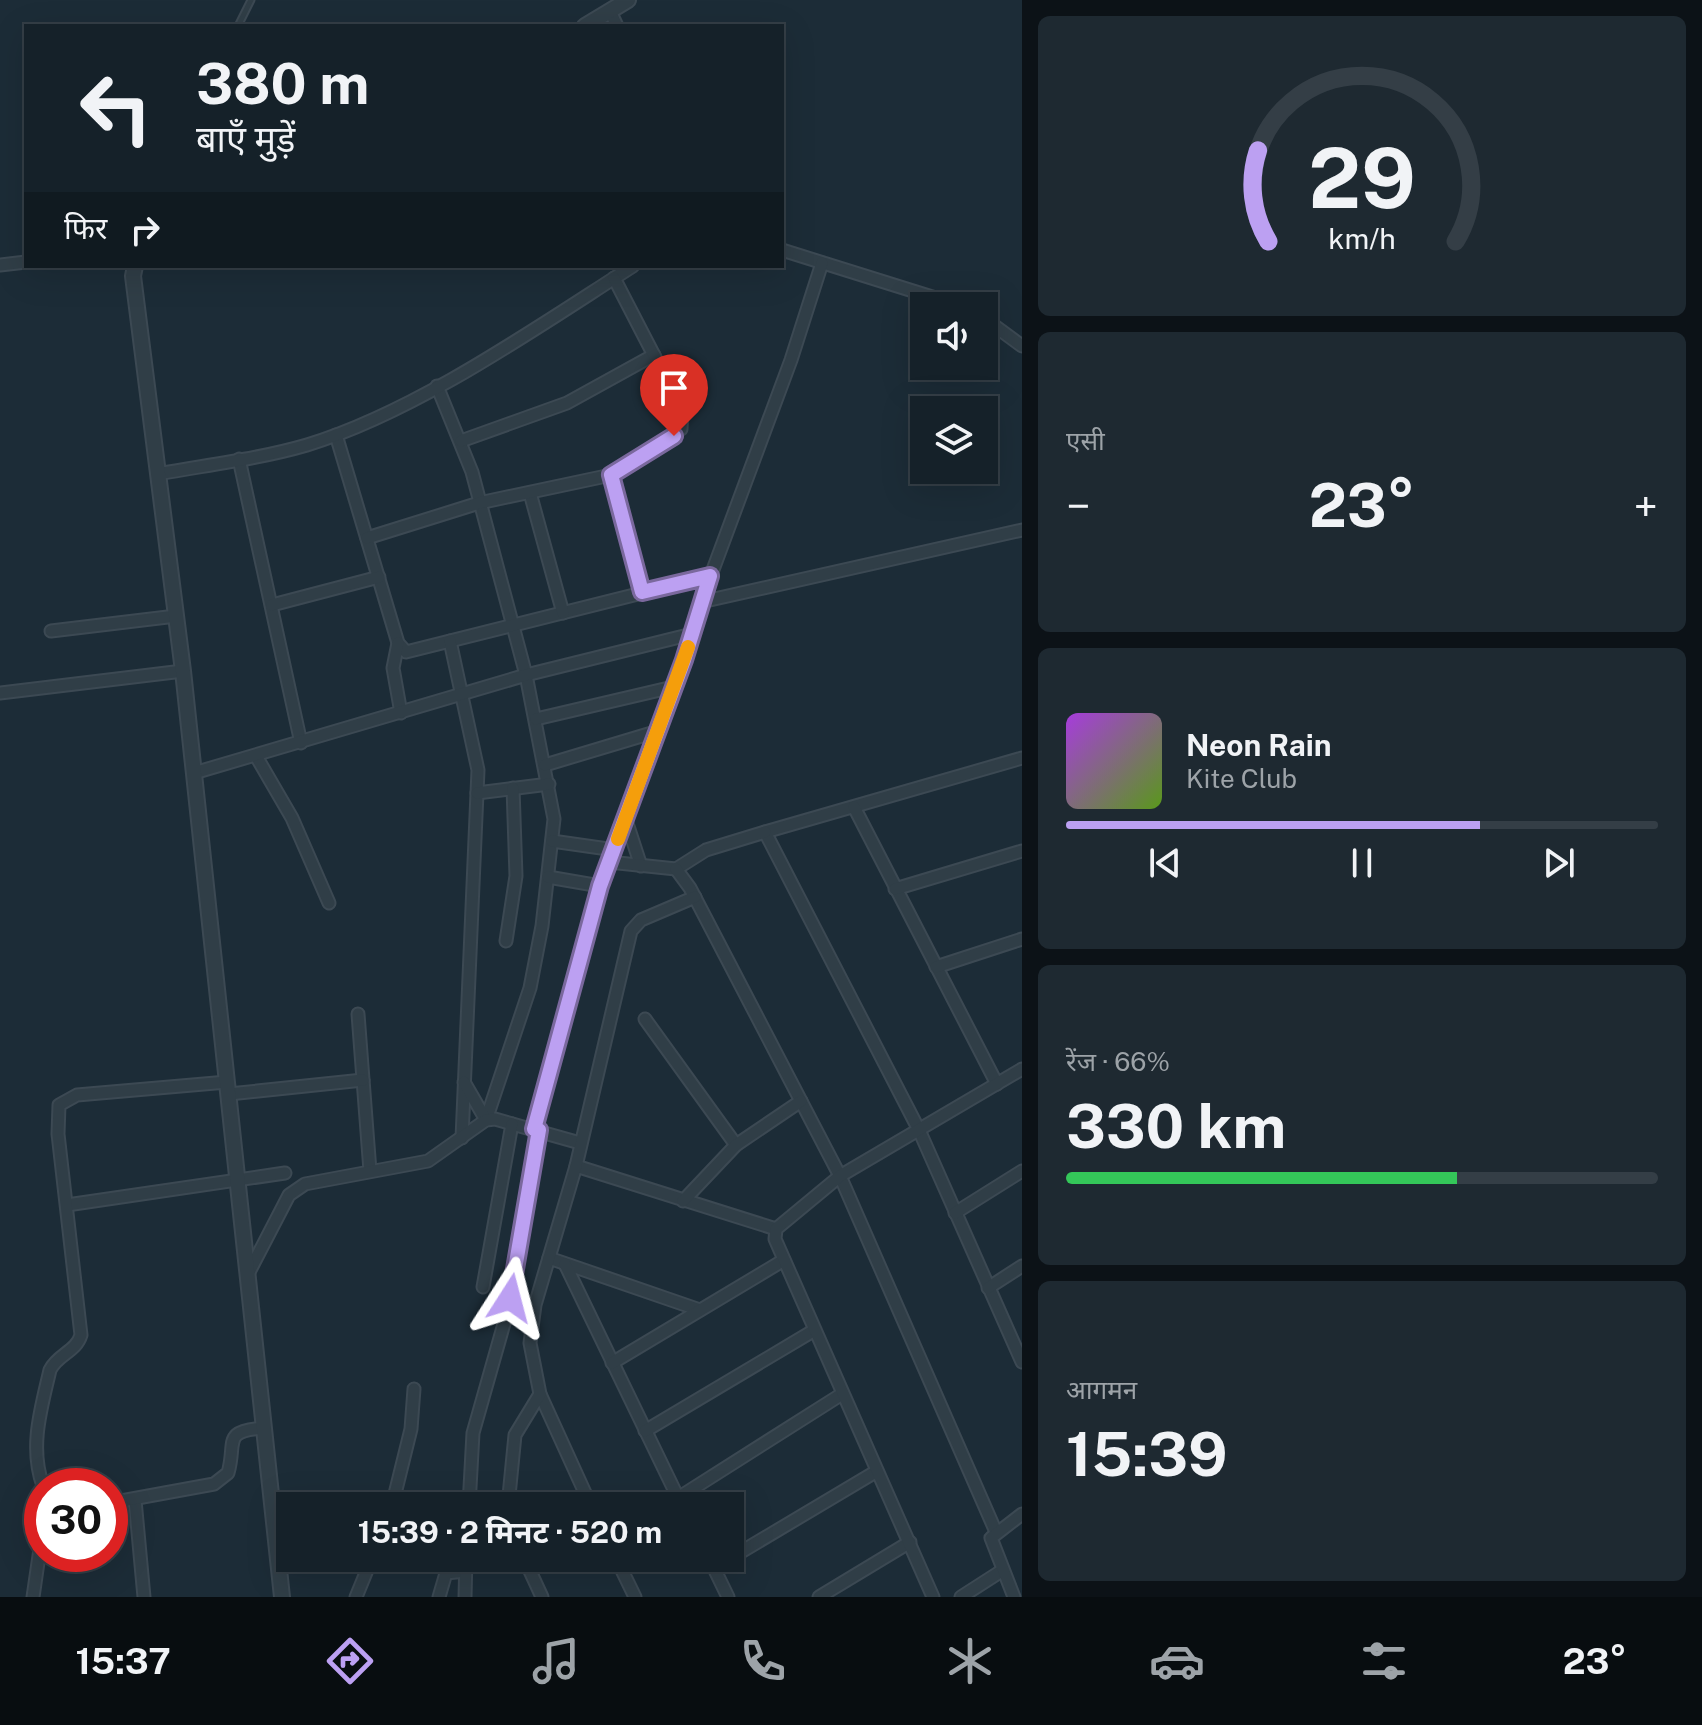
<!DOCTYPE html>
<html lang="hi">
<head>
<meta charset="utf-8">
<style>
  body { margin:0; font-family:"Public Sans","Noto Sans Devanagari",sans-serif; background:#1e2931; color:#f1f3f6; height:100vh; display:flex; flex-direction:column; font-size:30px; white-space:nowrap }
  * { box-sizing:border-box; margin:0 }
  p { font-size:26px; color:#9da3a8 }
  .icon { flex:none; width:44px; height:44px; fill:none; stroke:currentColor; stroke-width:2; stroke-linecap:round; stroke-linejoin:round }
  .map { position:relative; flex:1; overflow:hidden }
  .drawer { display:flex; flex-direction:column; gap:16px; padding:16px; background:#0c1217; width:680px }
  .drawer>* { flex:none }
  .banner { position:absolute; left:24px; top:24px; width:760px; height:244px; border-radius:0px; box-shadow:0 8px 32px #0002,0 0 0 2px #343e46; background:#152129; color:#f1f3f6; overflow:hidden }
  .buttons { position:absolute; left:910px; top:292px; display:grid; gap:16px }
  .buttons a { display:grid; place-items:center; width:88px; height:88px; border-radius:0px; background:#152129; box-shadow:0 8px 32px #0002,0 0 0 2px #343e46; font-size:40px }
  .speed { position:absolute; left:24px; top:1468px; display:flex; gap:16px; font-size:40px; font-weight:700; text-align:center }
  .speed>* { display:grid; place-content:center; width:104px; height:104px; border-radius:50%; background:#152129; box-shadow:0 8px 32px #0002,0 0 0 2px #343e46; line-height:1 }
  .speed .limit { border:12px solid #d22; background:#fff; color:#111 }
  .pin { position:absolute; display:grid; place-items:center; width:68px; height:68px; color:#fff; margin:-82px -34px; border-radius:50% 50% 50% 0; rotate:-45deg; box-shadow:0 0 8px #0007 }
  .pin .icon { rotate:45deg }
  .me { position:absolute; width:88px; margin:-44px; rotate:9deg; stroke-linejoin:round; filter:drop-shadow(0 0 6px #0008) }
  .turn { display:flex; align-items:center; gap:28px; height:168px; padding:0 40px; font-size:36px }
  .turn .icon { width:104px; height:104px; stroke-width:2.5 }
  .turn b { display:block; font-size:56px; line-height:68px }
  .then { display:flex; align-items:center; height:76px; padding:0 40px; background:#0003; gap:16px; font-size:30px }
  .big { font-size:60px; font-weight:700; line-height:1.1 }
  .drawer .widget { flex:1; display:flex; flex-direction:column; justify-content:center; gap:12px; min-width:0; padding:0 28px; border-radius:12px; background:#1e2931 }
  .drawer .dial { align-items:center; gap:0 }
  .dial svg { height:208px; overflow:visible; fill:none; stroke:#343e46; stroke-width:7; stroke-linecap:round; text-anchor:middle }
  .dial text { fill:#f1f3f6; stroke:none }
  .song { display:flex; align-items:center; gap:24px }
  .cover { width:96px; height:96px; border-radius:12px; background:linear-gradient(135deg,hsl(280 70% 55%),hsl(90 70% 35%)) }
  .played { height:8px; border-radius:4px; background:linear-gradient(90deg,#bca0f2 70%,#343e46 70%) }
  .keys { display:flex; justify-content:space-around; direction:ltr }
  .heat { display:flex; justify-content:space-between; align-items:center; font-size:44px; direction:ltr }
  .charge { height:12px; border-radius:6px; background:linear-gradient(90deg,#34c759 66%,#343e46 0) }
  .trip { position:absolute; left:276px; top:1492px; width:468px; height:80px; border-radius:0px; background:#152129; box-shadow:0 8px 32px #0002,0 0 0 2px #343e46; font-weight:700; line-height:80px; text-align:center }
  .menu { display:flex; height:128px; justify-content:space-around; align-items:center; background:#080d10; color:#9da3a8 }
  .menu .icon { width:56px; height:56px }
  .menu .current { color:#bca0f2 }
  .menu b { font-size:36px; color:#f1f3f6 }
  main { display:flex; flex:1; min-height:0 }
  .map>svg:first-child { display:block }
</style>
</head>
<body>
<main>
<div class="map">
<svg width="1022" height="1597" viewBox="0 0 1022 1597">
  <rect width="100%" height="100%" fill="#1c2c37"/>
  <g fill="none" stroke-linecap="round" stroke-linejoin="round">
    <g stroke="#3c4953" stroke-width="9">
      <path id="service" d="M 238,26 L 251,0"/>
    </g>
    <g stroke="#3c4953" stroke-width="15">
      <g id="minor">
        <path d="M 610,11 L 617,26"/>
        <path d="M 782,250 L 961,306"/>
        <path d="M 0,265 L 26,262"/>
        <path d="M 984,318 L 1022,346"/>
        <path d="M 437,386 L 472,472 L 526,675 L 554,819 L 542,926 L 530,988 L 486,1120"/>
        <path d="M 336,435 L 398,643 L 406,652 L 710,576"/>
        <path d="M 461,441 L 567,403 L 654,355"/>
        <path d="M 239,459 L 301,743"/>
        <path d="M 158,474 C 207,465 259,459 307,445 C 416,412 536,328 633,266"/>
        <path d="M 611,475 L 642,592"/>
        <path d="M 530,493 L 563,613"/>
        <path d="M 367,538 L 479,503 L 611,475 L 681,429 L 682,412 L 676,398 L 614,278"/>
        <path d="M 701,602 L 1022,530"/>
        <path d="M 272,605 L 379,577"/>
        <path d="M 51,631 L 176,616"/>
        <path d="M 450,641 L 478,770 L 462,1138"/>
        <path d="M 398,643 L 393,668 L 401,713"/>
        <path d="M 0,693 L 183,671"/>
        <path d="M 536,719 L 673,687"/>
        <path d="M 256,756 L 292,818 L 329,903"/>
        <path d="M 1022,758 L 765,832 L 919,1130 L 1022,1362"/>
        <path d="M 545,765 L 655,732"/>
        <path d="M 194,773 L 526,675 L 692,634"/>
        <path d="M 477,793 L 549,784"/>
        <path d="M 854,807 L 997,1084"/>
        <path d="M 625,817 L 641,866"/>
        <path d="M 552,841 L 615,850"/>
        <path d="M 609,862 L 676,869 L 706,850 L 765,832"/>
        <path d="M 676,869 L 690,888 L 840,1176 L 996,1532"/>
        <path d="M 548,877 L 600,886"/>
        <path d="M 895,889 L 1022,851"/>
        <path d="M 506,941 L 516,876 L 513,788"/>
        <path d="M 936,967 L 1022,939"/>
        <path d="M 358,1014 L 370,1171"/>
        <path d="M 645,1019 L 736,1145"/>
        <path d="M 464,1082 L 486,1120"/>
        <path d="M 229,1094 L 363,1080"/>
        <path d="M 534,1129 L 600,886 L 684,660 L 701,602 L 791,360 L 822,263"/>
        <path d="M 576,1166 L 776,1229"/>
        <path d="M 683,1201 L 736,1145 L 801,1101"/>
        <path d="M 67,1205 L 285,1173"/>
        <path d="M 955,1213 L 1022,1171"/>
        <path d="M 549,1258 L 700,1310"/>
        <path d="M 565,1264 L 682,1506"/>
        <path d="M 248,1274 L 289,1195 L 305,1184 L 428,1161 L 486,1120 L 495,1119 L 580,1143"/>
        <path d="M 483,1287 L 512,1124"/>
        <path d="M 988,1288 L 1022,1266"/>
        <path d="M 612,1363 L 784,1260"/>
        <path d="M 540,1394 L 591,1506"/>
        <path d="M 645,1431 L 813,1331"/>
        <path d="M 43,1486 C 29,1447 41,1409 50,1370 C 58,1354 76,1352 81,1335 L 58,1134 L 59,1105 L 77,1095 L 227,1082"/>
        <path d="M 678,1498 L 842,1394"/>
        <path d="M 135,1500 L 144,1597"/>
        <path d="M 110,1503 L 214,1484 L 228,1473 C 237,1442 221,1431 264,1428"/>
        <path d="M 392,1506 L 411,1429 L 414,1389"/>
        <path d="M 469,1506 L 473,1433 L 507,1313 L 539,1130"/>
        <path d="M 508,1506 L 515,1435 L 540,1394 L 530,1343 L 535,1305 L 576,1166 L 631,931 L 641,920 L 695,897"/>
        <path d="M 524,1558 L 542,1597"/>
        <path d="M 616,1558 L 635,1597"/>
        <path d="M 709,1558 L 728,1597"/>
        <path d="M 714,1568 L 877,1471"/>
        <path d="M 33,1597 L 42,1535"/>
        <path d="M 356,1597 L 372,1558"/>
        <path d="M 439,1597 L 446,1573 L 466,1571"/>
        <path d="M 465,1597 L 466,1558"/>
        <path d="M 819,1597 L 910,1542"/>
        <path d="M 933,1597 L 775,1239 L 776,1229 L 840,1176 L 1022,1069"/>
        <path d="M 961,1597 L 1003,1570"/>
        <path d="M 1014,1597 L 991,1538 L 1022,1514"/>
      </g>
    </g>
    <g stroke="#3c4953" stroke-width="18">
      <g id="tertiary">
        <path d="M 585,26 L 628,0"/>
        <path d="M 135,266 L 133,276 L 183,671 L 282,1597"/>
      </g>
    </g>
    <use href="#service" stroke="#303e47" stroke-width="5"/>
    <use href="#minor" stroke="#303e47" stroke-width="11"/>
    <use href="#tertiary" stroke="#303e47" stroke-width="14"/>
  </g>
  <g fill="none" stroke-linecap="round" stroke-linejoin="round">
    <g stroke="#7a689d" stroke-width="20">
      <path id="route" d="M 510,1298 L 539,1130 L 534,1129 L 600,886 L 684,660 L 710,576 L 642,592 L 611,475 L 674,436"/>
    </g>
    <use href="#route" stroke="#bca0f2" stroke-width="14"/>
    <path stroke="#f59e0b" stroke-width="14" d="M 618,839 L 688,647"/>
  </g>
</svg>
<div class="buttons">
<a><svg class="icon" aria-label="sound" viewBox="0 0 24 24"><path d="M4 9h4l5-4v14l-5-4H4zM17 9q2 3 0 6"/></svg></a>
<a><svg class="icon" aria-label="layers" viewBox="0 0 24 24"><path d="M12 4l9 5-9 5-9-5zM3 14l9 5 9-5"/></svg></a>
</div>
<div class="speed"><div class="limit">30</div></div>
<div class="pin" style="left:674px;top:436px;background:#d93025"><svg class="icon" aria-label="arrive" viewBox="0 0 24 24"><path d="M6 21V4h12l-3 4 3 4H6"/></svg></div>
<svg class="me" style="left:510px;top:1298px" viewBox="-20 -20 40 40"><path d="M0-17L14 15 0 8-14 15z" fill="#bca0f2" stroke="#fff" stroke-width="4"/></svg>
<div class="trip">15:39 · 2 मिनट · 520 m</div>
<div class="banner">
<div class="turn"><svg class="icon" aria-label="left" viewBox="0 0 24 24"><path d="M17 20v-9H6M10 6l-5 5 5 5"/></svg><div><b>380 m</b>बाएँ मुड़ें</div></div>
<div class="then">फिर<svg class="icon" aria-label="right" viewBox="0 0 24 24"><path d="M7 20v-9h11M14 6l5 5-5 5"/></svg></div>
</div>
</div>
<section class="drawer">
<div class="widget dial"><svg viewBox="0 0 100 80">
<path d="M14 69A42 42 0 1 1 86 69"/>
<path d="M14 69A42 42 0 0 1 10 34" stroke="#bca0f2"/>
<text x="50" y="56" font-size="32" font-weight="700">29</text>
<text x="50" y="72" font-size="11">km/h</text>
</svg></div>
<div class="widget"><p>एसी</p>
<div class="heat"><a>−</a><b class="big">23°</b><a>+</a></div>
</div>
<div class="widget">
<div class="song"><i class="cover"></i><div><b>Neon Rain</b><p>Kite Club</p></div></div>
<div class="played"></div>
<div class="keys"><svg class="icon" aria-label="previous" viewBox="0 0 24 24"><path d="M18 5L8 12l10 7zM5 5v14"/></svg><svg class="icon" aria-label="pause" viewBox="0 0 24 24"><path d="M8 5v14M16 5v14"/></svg><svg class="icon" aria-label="next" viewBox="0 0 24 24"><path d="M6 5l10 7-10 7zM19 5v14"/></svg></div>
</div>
<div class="widget"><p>रेंज · 66%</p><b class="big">330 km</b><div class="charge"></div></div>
<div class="widget"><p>आगमन</p><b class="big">15:39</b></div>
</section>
</main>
<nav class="menu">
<b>15:37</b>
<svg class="icon current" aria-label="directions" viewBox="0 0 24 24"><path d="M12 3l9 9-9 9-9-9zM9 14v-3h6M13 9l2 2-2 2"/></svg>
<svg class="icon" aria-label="music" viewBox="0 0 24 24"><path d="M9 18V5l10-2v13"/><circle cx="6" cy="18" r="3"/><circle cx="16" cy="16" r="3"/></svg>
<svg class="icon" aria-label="phone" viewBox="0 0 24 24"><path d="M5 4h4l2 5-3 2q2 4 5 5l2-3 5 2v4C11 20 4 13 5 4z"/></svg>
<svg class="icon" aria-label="climate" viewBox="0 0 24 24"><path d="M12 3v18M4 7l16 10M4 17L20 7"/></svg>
<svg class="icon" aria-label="car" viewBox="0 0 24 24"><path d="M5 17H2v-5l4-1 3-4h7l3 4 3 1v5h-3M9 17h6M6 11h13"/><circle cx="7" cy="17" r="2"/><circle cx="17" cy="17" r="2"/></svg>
<svg class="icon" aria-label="filters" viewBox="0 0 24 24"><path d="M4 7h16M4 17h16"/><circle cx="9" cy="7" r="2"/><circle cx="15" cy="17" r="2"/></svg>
<b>23°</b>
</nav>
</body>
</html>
